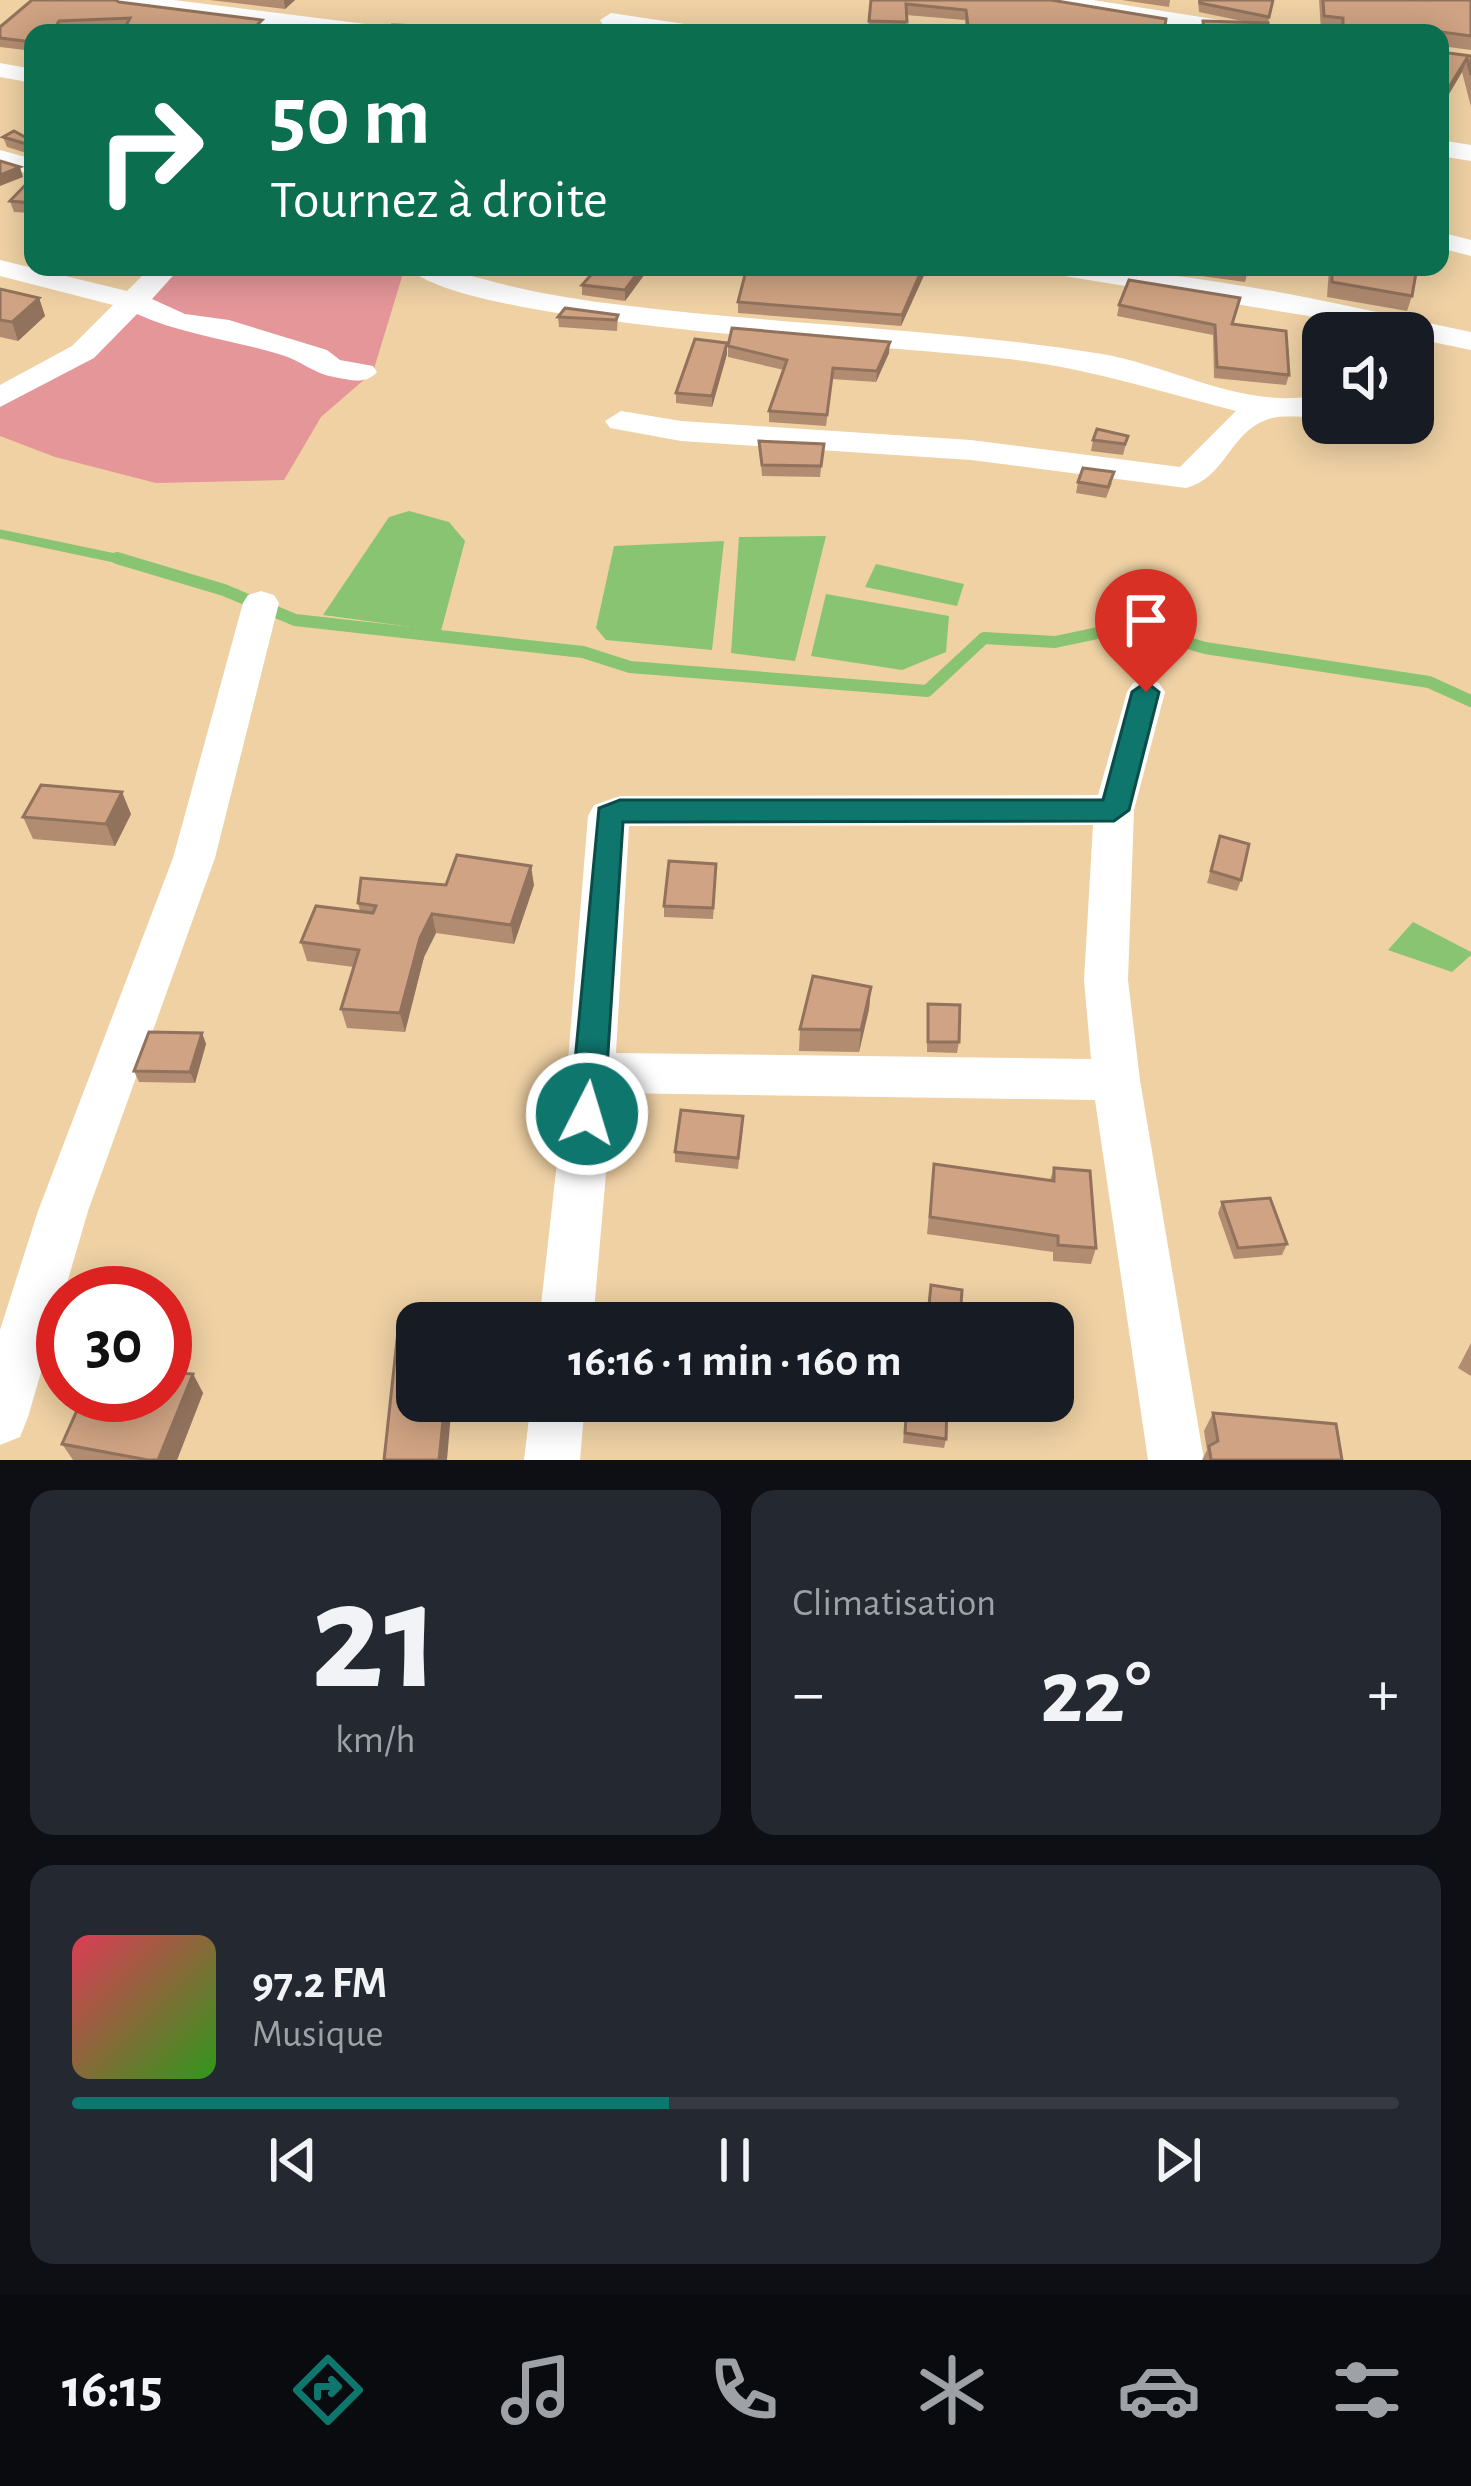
<!DOCTYPE html>
<html lang="fr">
<head>
<meta charset="utf-8">
<style>
  body { margin:0; font-family:"Alegreya Sans",sans-serif; background:#242831; color:#f1f3f6; height:100vh; display:flex; flex-direction:column; font-size:45px; white-space:nowrap }
  * { box-sizing:border-box; margin:0 }
  p { font-size:39px; color:#9ea1a6 }
  .icon { flex:none; width:66px; height:66px; fill:none; stroke:currentColor; stroke-width:2; stroke-linecap:round; stroke-linejoin:round }
  .map { position:relative; height:1460px; overflow:hidden }
  .details { display:flex; flex-direction:column; gap:30px; padding:30px; background:#0d0f14; flex:1 }
  .details>* { flex:none }
  .banner { position:absolute; left:24px; top:24px; width:1425px; height:252px; border-radius:24px; box-shadow:0 6px 30px #0003; background:#0b6e4f; color:#fff; overflow:hidden }
  .tools { position:absolute; left:1302px; top:312px; display:grid; gap:24px }
  .tools a { display:grid; place-items:center; width:132px; height:132px; border-radius:24px; background:#171b24; box-shadow:0 6px 30px #0003; font-size:60px }
  .speed { position:absolute; left:36px; top:1266px; display:flex; gap:24px; font-size:60px; font-weight:700; text-align:center }
  .speed>* { display:grid; place-content:center; width:156px; height:156px; border-radius:50%; background:#171b24; box-shadow:0 6px 30px #0003; line-height:1 }
  .speed .limit { border:18px solid #d22; background:#fff; color:#111 }
  .pin { position:absolute; display:grid; place-items:center; width:102px; height:102px; color:#fff; margin:-123px -51px; border-radius:50% 50% 50% 0; rotate:-45deg; box-shadow:0 0 12px #0007 }
  .pin .icon { rotate:45deg }
  .me { position:absolute; width:132px; margin:-66px; rotate:5deg; stroke-linejoin:round; filter:drop-shadow(0 0 9px #0008) }
  .turn { display:flex; align-items:center; gap:42px; height:252px; padding:0 48px; font-size:54px }
  .turn .icon { width:156px; height:156px; stroke-width:2.5 }
  .turn b { display:block; font-size:84px; line-height:102px }
  .big { font-size:90px; font-weight:700; line-height:1.1 }
  .details .tile { flex:1; display:flex; flex-direction:column; justify-content:center; gap:18px; min-width:0; padding:0 42px; border-radius:24px; background:#242831 }
  .details .dial { align-items:center; gap:0 }
  .dial b { font-size:156px; line-height:1 }
  .song { display:flex; align-items:center; gap:36px }
  .cover { width:144px; height:144px; border-radius:18px; background:linear-gradient(135deg,hsl(350 70% 55%),hsl(110 70% 35%)) }
  .played { height:12px; border-radius:6px; background:linear-gradient(90deg,#0f766e 45%,#363941 45%) }
  .keys { display:flex; justify-content:space-around; direction:ltr }
  .heat { display:flex; justify-content:space-between; align-items:center; font-size:66px; direction:ltr }
  .details .tiles { flex:1; display:grid; gap:30px; grid-template-columns:1fr 1fr }
  .tile:last-child { grid-column:span 2 }
  .trip { position:absolute; left:396px; top:1302px; width:678px; height:120px; border-radius:24px; background:#171b24; box-shadow:0 6px 30px #0003; font-weight:700; line-height:120px; text-align:center }
  .tabs { display:flex; height:192px; justify-content:space-around; align-items:center; background:#090b0e; color:#9ea1a6 }
  .tabs .icon { width:84px; height:84px }
  .tabs .current { color:#0f766e }
  .tabs b { font-size:54px; color:#f1f3f6 }
  .map>svg:first-child { display:block }
</style>
</head>
<body>
<div class="map">
<svg width="1471" height="1460" viewBox="0 0 1471 1460">
  <rect width="100%" height="100%" fill="#efd1a4"/>
  <path fill="#e49699" d="M 175,267 L 405,267 L 373,372 L 321,417 L 284,480 L 156,483 L 55,457 L 0,436 L 0,402 Z"/>
  <g fill="#89c472">
    <path d="M 409,511 L 449,522 L 465,541 L 441,631 L 323,615 L 389,517 Z"/>
    <path d="M 826,536 L 795,661 L 731,653 L 739,537 Z"/>
    <path d="M 724,541 L 712,650 L 606,640 L 596,628 L 614,546 Z"/>
    <path d="M 876,564 L 964,584 L 957,606 L 865,587 Z"/>
    <path d="M 826,594 L 949,616 L 946,652 L 902,670 L 811,656 Z"/>
    <path d="M 1413,922 L 1471,952 L 1471,955 L 1452,972 L 1388,950 Z"/>
  </g>
  <g fill="none" stroke-linecap="round" stroke-linejoin="round">
    <path stroke="#89c472" stroke-width="9" d="M 0,534 L 129,561"/>
    <path stroke="#89c472" stroke-width="12" d="M 117,558 L 224,590 L 295,620 L 583,652 L 630,667 L 927,691 L 984,638 L 1055,642 L 1131,626 L 1205,648 L 1429,682 L 1471,701"/>
    <g fill="#fff" fill-rule="evenodd">
      <path d="M 111,0 L 174,0 L 381,26 L 392,33 L 328,33 L 122,7 Z"/>
      <path d="M 1041,0 L 1093,0 L 1258,26 L 1269,33 L 1216,33 L 1052,7 Z"/>
      <path d="M 611,13 L 698,26 L 709,33 L 653,33 L 603,25 L 600,20 Z"/>
      <path d="M 0,63 L 33,69 L 33,83 L 0,77 Z"/>
      <path d="M 1440,140 L 1471,145 L 1471,161 L 1440,156 Z"/>
      <path d="M 0,150 L 33,159 L 33,175 L 0,166 Z"/>
      <path d="M 1440,232 L 1471,240 L 1471,256 L 1440,248 Z"/>
      <path d="M 0,260 L 127,291 L 151,267 L 181,267 L 152,299 L 185,314 L 229,320 L 327,350 L 340,360 L 373,366 L 377,372 C 366,385 350,380 334,377 C 315,374 301,361 282,355 C 234,340 183,335 137,314 L 94,358 L 0,407 L 0,385 L 72,346 L 113,305 L 0,276 Z"/>
      <path d="M 408,267 C 447,267 477,278 514,287 C 550,295 586,301 622,305 C 782,325 943,328 1102,354 C 1176,367 1248,412 1323,394 L 1323,414 C 1304,420 1283,413 1266,420 C 1230,433 1225,478 1186,488 L 971,460 L 681,441 L 610,428 L 605,421 L 621,411 L 681,421 L 971,440 L 1180,467 L 1236,411 C 1165,393 1098,371 1024,361 C 921,346 461,327 408,267 Z"/>
      <path d="M 1044,267 C 1188,267 1331,303 1471,332 L 1471,350 L 1413,338 L 1413,333 L 1058,275 Z"/>
      <path d="M 261,591 L 274,595 L 279,603 L 215,858 L 88,1211 L 28,1417 L 20,1437 L 0,1445 L 0,1330 L 38,1211 L 173,858 L 243,603 L 248,595 Z"/>
      <path d="M 1146,679 L 1159,683 L 1165,692 L 1134,810 L 1128,980 L 1140,1080 L 1204,1460 L 1148,1460 L 1095,1100 L 613,1093 L 593,1323 L 539,1323 L 567,1073 L 588,816 L 594,805 L 620,796 L 1098,795 L 1127,692 L 1133,683 ZM 1093,825 L 1084,980 L 1091,1059 L 616,1053 L 629,826 Z"/>
      <path d="M 531,1401 L 585,1401 L 580,1460 L 524,1460 Z"/>
    </g>
  </g>
  <g fill="#b28c71">
    <path d="M 210,0 L 295,0 L 285,9 Z"/>
    <path d="M 871,0 L 1051,0 L 1164,33 L 966,33 L 965,20 L 906,15 L 906,32 L 868,32 Z"/>
    <path d="M 1122,0 L 1170,0 L 1169,7 Z"/>
    <path d="M 1198,0 L 1273,0 L 1266,33 L 1200,33 L 1203,21 L 1247,22 L 1199,12 Z"/>
    <path d="M 1319,0 L 1471,0 L 1471,50 L 1441,46 L 1441,52 L 1471,56 L 1471,107 L 1462,72 L 1440,109 L 1440,33 L 1340,33 L 1340,31 L 1321,30 Z"/>
    <path d="M 119,2 L 262,20 L 33,33 L 33,51 L 0,47 L 0,27 Z"/>
    <path d="M 33,131 L 33,155 L 7,147 L 3,137 L 25,137 Z"/>
    <path d="M 33,177 L 33,213 L 14,212 L 10,201 Z"/>
    <path d="M 650,267 L 625,301 L 582,295 L 582,285 Z"/>
    <path d="M 1136,267 L 1249,267 L 1245,282 Z"/>
    <path d="M 1310,267 L 1417,267 L 1412,296 L 1407,311 L 1327,297 L 1329,269 Z"/>
    <path d="M 885,270 L 925,273 L 901,326 L 738,313 L 738,302 Z"/>
    <path d="M 0,289 L 39,298 L 45,316 L 18,341 L 0,337 Z"/>
    <path d="M 1119,305 L 1233,324 L 1289,375 L 1286,385 L 1214,378 L 1213,335 L 1117,316 Z"/>
    <path d="M 618,315 L 617,331 L 559,327 L 558,317 Z"/>
    <path d="M 728,346 L 889,353 L 876,382 L 832,379 L 826,426 L 769,422 L 769,411 L 784,370 L 728,357 Z"/>
    <path d="M 727,354 L 712,407 L 676,403 L 676,393 Z"/>
    <path d="M 1128,436 L 1123,455 L 1091,451 L 1093,440 Z"/>
    <path d="M 759,441 L 824,444 L 820,477 L 762,476 Z"/>
    <path d="M 1078,482 L 1112,483 L 1106,498 L 1076,493 Z"/>
    <path d="M 131,814 L 115,846 L 33,839 L 23,817 Z"/>
    <path d="M 1220,836 L 1241,880 L 1237,891 L 1207,883 Z"/>
    <path d="M 716,875 L 713,919 L 664,917 L 664,906 Z"/>
    <path d="M 446,885 L 534,885 L 514,944 L 436,933 L 424,957 L 405,1032 L 347,1028 L 341,1009 L 354,967 L 307,961 L 301,942 L 360,911 L 358,903 Z"/>
    <path d="M 871,987 L 869,1009 L 859,1052 L 799,1051 L 800,1029 Z"/>
    <path d="M 928,1004 L 959,1042 L 957,1053 L 927,1052 Z"/>
    <path d="M 202,1033 L 206,1044 L 195,1083 L 139,1082 L 134,1071 Z"/>
    <path d="M 743,1127 L 738,1169 L 675,1162 L 675,1152 Z"/>
    <path d="M 934,1164 L 1050,1180 L 1054,1168 L 1096,1248 L 1091,1264 L 1053,1261 L 1053,1252 L 927,1234 Z"/>
    <path d="M 1222,1202 L 1287,1244 L 1282,1255 L 1234,1259 L 1218,1213 Z"/>
    <path d="M 962,1290 L 960,1323 L 926,1323 L 929,1295 Z"/>
    <path d="M 1471,1343 L 1471,1376 L 1458,1368 Z"/>
    <path d="M 193,1374 L 203,1393 L 177,1460 L 73,1460 L 62,1444 L 141,1407 Z"/>
    <path d="M 907,1401 L 946,1439 L 944,1448 L 903,1443 Z"/>
    <path d="M 1213,1413 L 1342,1460 L 1202,1460 L 1207,1450 L 1204,1431 Z"/>
  </g>
  <g fill="#91725c">
    <path d="M 284,0 L 295,0 L 285,9 Z"/>
    <path d="M 59,21 L 62,30 L 60,33 L 52,33 Z"/>
    <path d="M 1467,58 L 1462,72 L 1440,109 L 1440,102 Z"/>
    <path d="M 20,167 L 23,177 L 0,186 L 0,175 Z"/>
    <path d="M 642,267 L 650,267 L 625,301 L 625,290 Z"/>
    <path d="M 923,267 L 925,267 L 925,273 L 901,326 L 902,315 Z"/>
    <path d="M 39,298 L 45,316 L 18,341 L 12,322 Z"/>
    <path d="M 890,342 L 889,353 L 876,382 L 877,371 Z"/>
    <path d="M 727,343 L 727,354 L 712,407 L 712,396 Z"/>
    <path d="M 122,792 L 131,814 L 115,846 L 106,824 Z"/>
    <path d="M 531,866 L 534,885 L 514,944 L 511,925 Z"/>
    <path d="M 432,914 L 436,933 L 424,957 L 405,1032 L 400,1013 L 420,938 Z"/>
    <path d="M 871,987 L 869,1009 L 859,1052 L 861,1030 Z"/>
    <path d="M 202,1033 L 206,1044 L 195,1083 L 190,1072 Z"/>
    <path d="M 193,1374 L 203,1393 L 177,1460 L 158,1460 Z"/>
    <path d="M 445,1401 L 452,1401 L 447,1460 L 439,1460 Z"/>
  </g>
  <g fill="#cfa383" stroke="#91725c" stroke-width="3">
    <path d="M 32,0 L 115,0 L 119,2 L 262,20 L 254,28 L 290,30 L 288,33 L 122,33 L 130,18 L 59,21 L 52,33 L 33,33 L 33,42 L 0,38 L 0,27 Z"/>
    <path d="M 871,0 L 1051,0 L 1166,19 L 1164,33 L 969,33 L 966,10 L 906,4 L 907,22 L 869,21 Z"/>
    <path d="M 1200,0 L 1273,0 L 1269,17 L 1200,3 Z"/>
    <path d="M 1323,0 L 1471,0 L 1471,36 L 1441,32 L 1441,52 L 1471,56 L 1471,75 L 1467,58 L 1440,102 L 1440,33 L 1343,33 L 1343,18 L 1324,16 Z"/>
    <path d="M 1203,21 L 1268,23 L 1266,33 L 1204,33 Z"/>
    <path d="M 392,25 L 450,27 L 445,33 L 381,33 Z"/>
    <path d="M 14,131 L 25,137 L 33,131 L 33,146 L 3,137 Z"/>
    <path d="M 0,161 L 20,167 L 0,175 Z"/>
    <path d="M 33,177 L 33,203 L 10,201 Z"/>
    <path d="M 598,267 L 642,267 L 625,290 L 582,285 Z"/>
    <path d="M 747,267 L 865,267 L 885,270 L 886,267 L 923,267 L 902,315 L 738,302 Z"/>
    <path d="M 1215,267 L 1249,267 L 1247,271 Z"/>
    <path d="M 1332,267 L 1417,267 L 1412,296 L 1332,282 Z"/>
    <path d="M 1129,280 L 1240,298 L 1232,324 L 1286,331 L 1289,375 L 1217,367 L 1215,325 L 1119,305 Z"/>
    <path d="M 0,289 L 39,298 L 12,322 L 0,320 Z"/>
    <path d="M 565,308 L 618,315 L 616,320 L 558,317 Z"/>
    <path d="M 732,328 L 890,342 L 877,371 L 833,368 L 827,415 L 769,411 L 787,360 L 728,346 Z"/>
    <path d="M 695,339 L 727,343 L 712,396 L 676,393 Z"/>
    <path d="M 1097,429 L 1128,436 L 1125,444 L 1093,440 Z"/>
    <path d="M 759,441 L 824,444 L 821,466 L 762,465 Z"/>
    <path d="M 1083,468 L 1114,472 L 1108,487 L 1078,482 Z"/>
    <path d="M 41,785 L 122,792 L 106,824 L 23,817 Z"/>
    <path d="M 1220,836 L 1249,844 L 1241,880 L 1211,871 Z"/>
    <path d="M 457,855 L 531,866 L 511,925 L 432,914 L 420,938 L 400,1013 L 341,1009 L 359,950 L 301,942 L 316,906 L 373,913 L 376,906 L 358,903 L 361,878 L 446,885 Z"/>
    <path d="M 669,861 L 716,864 L 713,908 L 664,906 Z"/>
    <path d="M 813,976 L 871,987 L 861,1030 L 800,1029 Z"/>
    <path d="M 928,1004 L 960,1005 L 959,1042 L 928,1042 Z"/>
    <path d="M 149,1032 L 202,1033 L 190,1072 L 134,1071 Z"/>
    <path d="M 681,1110 L 743,1116 L 738,1158 L 675,1152 Z"/>
    <path d="M 934,1164 L 1054,1181 L 1054,1168 L 1090,1171 L 1096,1248 L 1058,1245 L 1058,1236 L 930,1217 Z"/>
    <path d="M 1270,1198 L 1287,1244 L 1238,1248 L 1222,1202 Z"/>
    <path d="M 931,1285 L 962,1290 L 960,1320 L 928,1315 Z"/>
    <path d="M 417,1330 L 417,1401 L 445,1401 L 439,1460 L 384,1460 L 398,1331 Z"/>
    <path d="M 165,1372 L 193,1374 L 158,1460 L 148,1460 L 62,1444 L 83,1397 L 141,1407 L 145,1395 L 165,1395 Z"/>
    <path d="M 907,1401 L 947,1404 L 946,1439 L 905,1433 Z"/>
    <path d="M 1213,1413 L 1336,1424 L 1342,1460 L 1211,1460 L 1209,1446 L 1218,1441 Z"/>
  </g>
  <path fill="#0f766e" stroke="#0a4d48" stroke-width="3" d="M 1146,682 L 1159,692 L 1129,810 L 1114,821 L 623,822 L 604,1114 L 599,1125 L 587,1129 L 575,1125 L 570,1114 L 599,808 L 620,800 L 1103,800 L 1132,692 Z"/>
</svg>
<div class="tools">
<a><svg class="icon" aria-label="sound" viewBox="0 0 24 24"><path d="M4 9h4l5-4v14l-5-4H4zM17 9q2 3 0 6"/></svg></a>
</div>
<div class="speed"><div class="limit">30</div></div>
<div class="pin" style="left:1146px;top:692px;background:#d93025"><svg class="icon" aria-label="arrive" viewBox="0 0 24 24"><path d="M6 21V4h12l-3 4 3 4H6"/></svg></div>
<svg class="me" style="left:587px;top:1114px" viewBox="-20 -20 40 40"><circle r="17" fill="#0f766e" stroke="#fff" stroke-width="3"/><path d="M0-11L8 9 0 5-8 9z" fill="#fff"/></svg>
<div class="trip">16:16 · 1 min · 160 m</div>
<div class="banner">
<div class="turn"><svg class="icon" aria-label="right" viewBox="0 0 24 24"><path d="M7 20v-9h11M14 6l5 5-5 5"/></svg><div><b>50 m</b>Tournez à droite</div></div>
</div>
</div>
<section class="details">
<div class="tiles">
<div class="tile dial"><b>21</b><p>km/h</p></div>
<div class="tile"><p>Climatisation</p>
<div class="heat"><a>−</a><b class="big">22°</b><a>+</a></div>
</div>
<div class="tile">
<div class="song"><i class="cover"></i><div><b>97.2 FM</b><p>Musique</p></div></div>
<div class="played"></div>
<div class="keys"><svg class="icon" aria-label="previous" viewBox="0 0 24 24"><path d="M18 5L8 12l10 7zM5 5v14"/></svg><svg class="icon" aria-label="pause" viewBox="0 0 24 24"><path d="M8 5v14M16 5v14"/></svg><svg class="icon" aria-label="next" viewBox="0 0 24 24"><path d="M6 5l10 7-10 7zM19 5v14"/></svg></div>
</div>
</div>
</section>
<nav class="tabs">
<b>16:15</b>
<svg class="icon current" aria-label="directions" viewBox="0 0 24 24"><path d="M12 3l9 9-9 9-9-9zM9 14v-3h6M13 9l2 2-2 2"/></svg>
<svg class="icon" aria-label="music" viewBox="0 0 24 24"><path d="M9 18V5l10-2v13"/><circle cx="6" cy="18" r="3"/><circle cx="16" cy="16" r="3"/></svg>
<svg class="icon" aria-label="phone" viewBox="0 0 24 24"><path d="M5 4h4l2 5-3 2q2 4 5 5l2-3 5 2v4C11 20 4 13 5 4z"/></svg>
<svg class="icon" aria-label="climate" viewBox="0 0 24 24"><path d="M12 3v18M4 7l16 10M4 17L20 7"/></svg>
<svg class="icon" aria-label="car" viewBox="0 0 24 24"><path d="M5 17H2v-5l4-1 3-4h7l3 4 3 1v5h-3M9 17h6M6 11h13"/><circle cx="7" cy="17" r="2"/><circle cx="17" cy="17" r="2"/></svg>
<svg class="icon" aria-label="filters" viewBox="0 0 24 24"><path d="M4 7h16M4 17h16"/><circle cx="9" cy="7" r="2"/><circle cx="15" cy="17" r="2"/></svg>
</nav>
</body>
</html>
